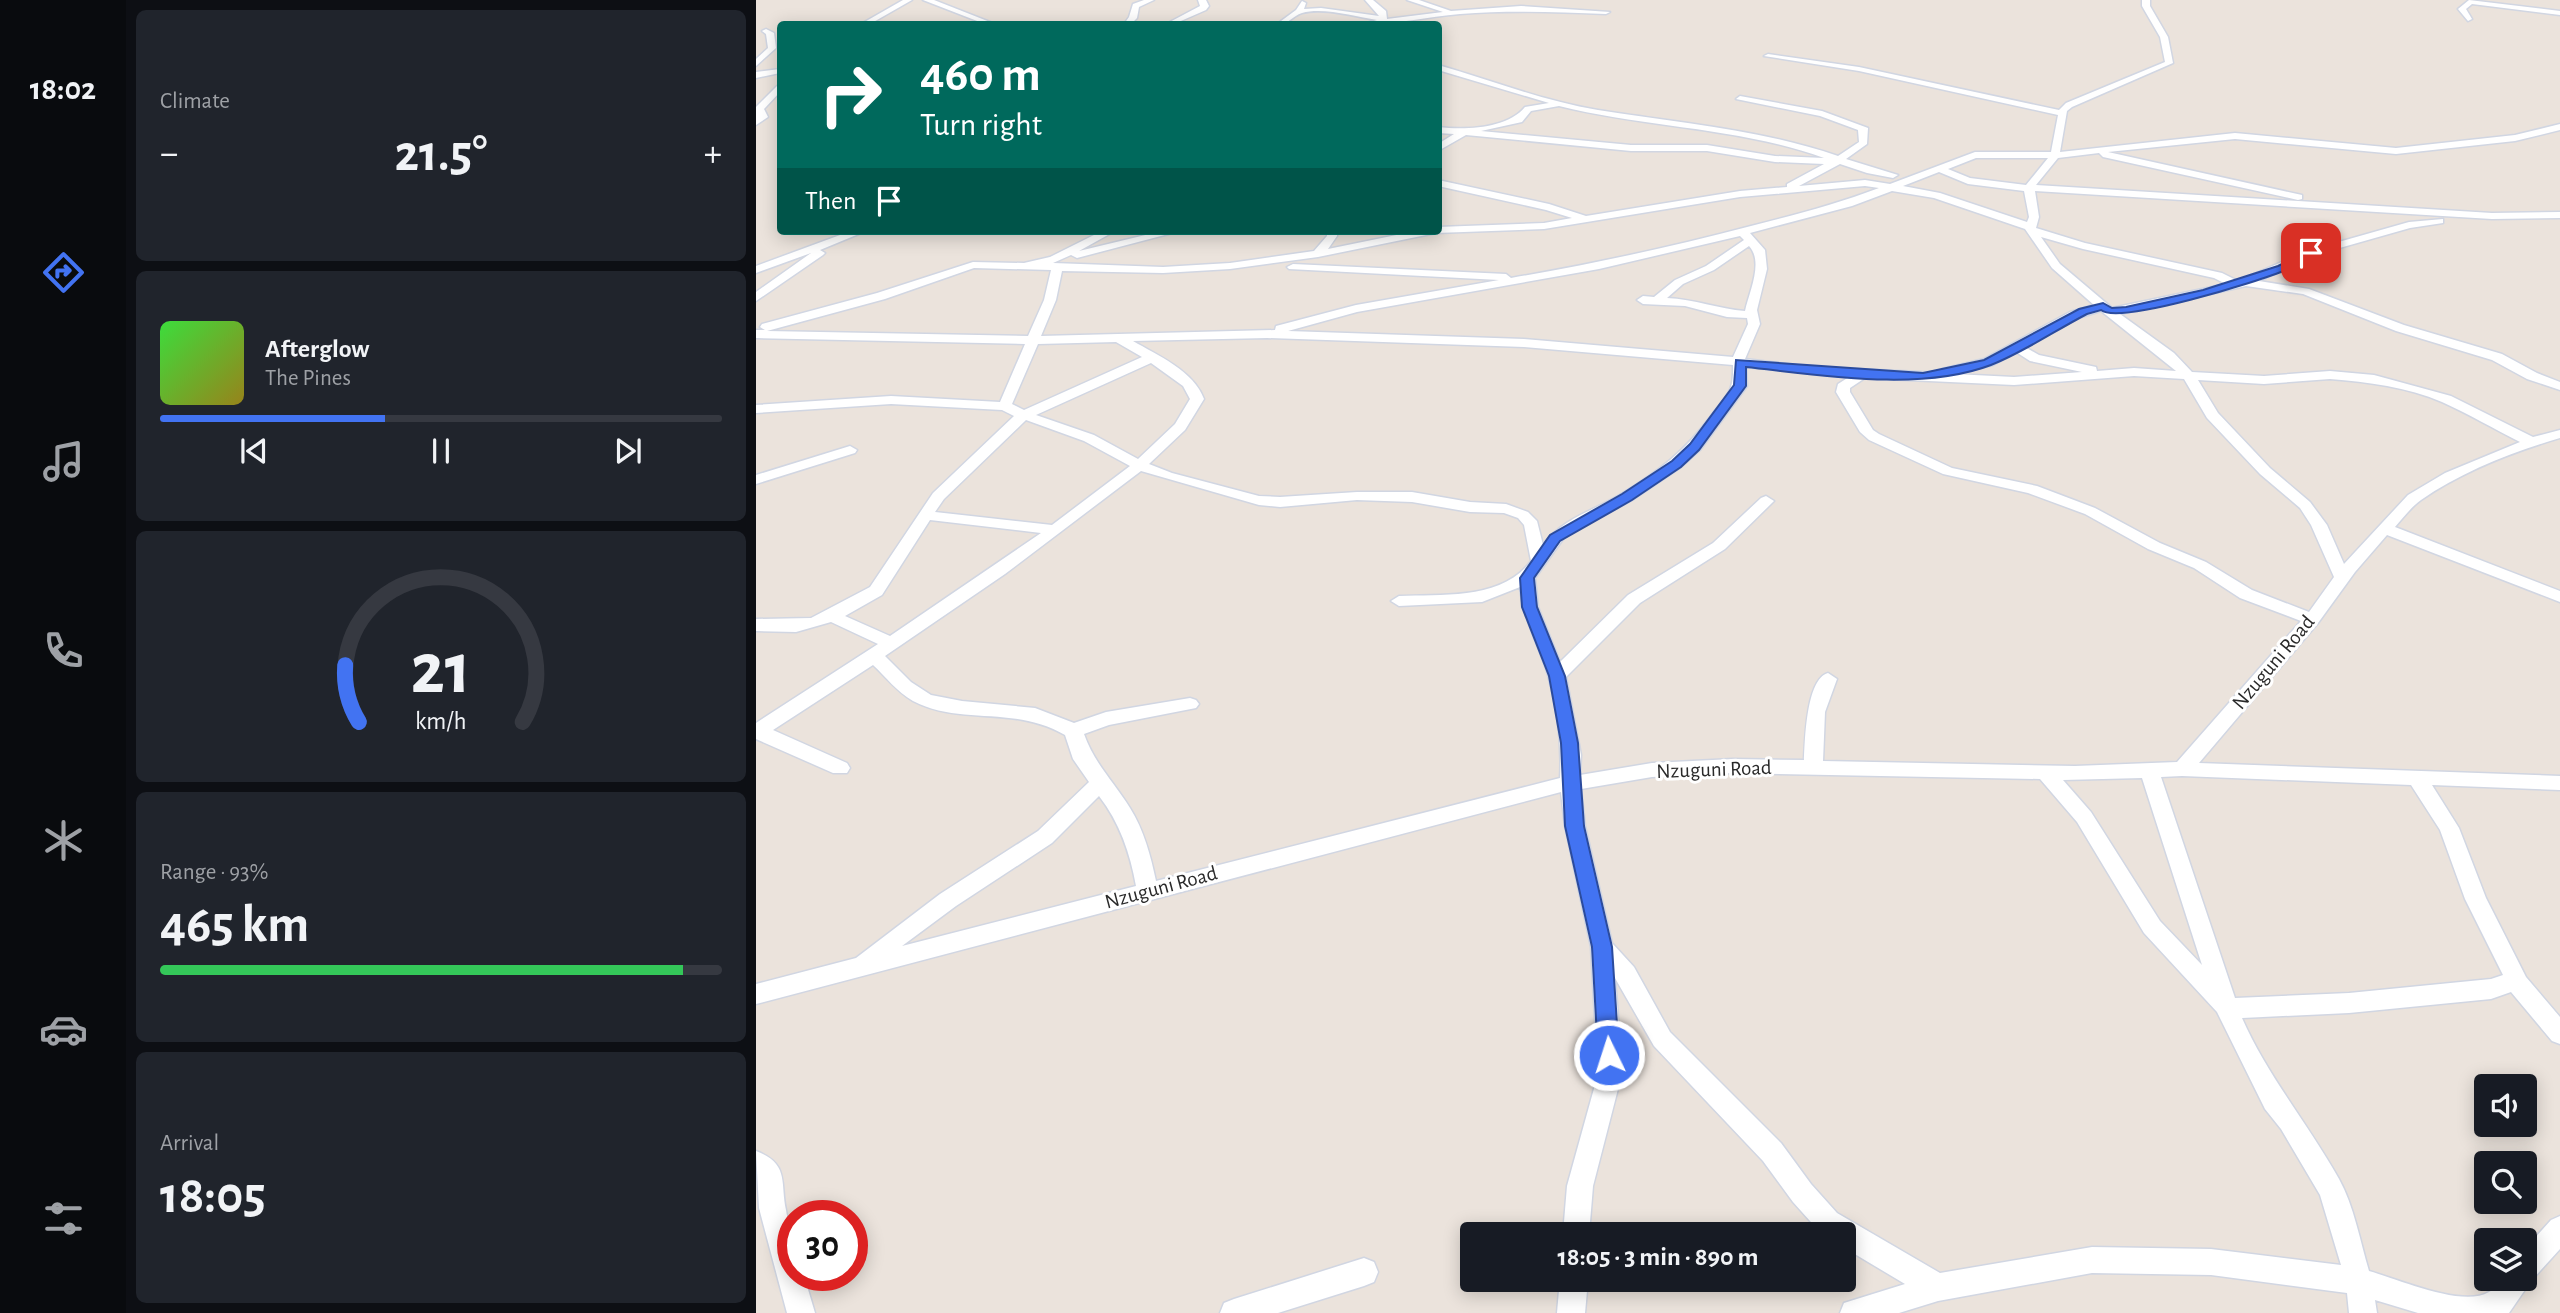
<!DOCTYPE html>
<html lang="en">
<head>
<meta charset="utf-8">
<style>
  body { margin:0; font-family:"Alegreya Sans",sans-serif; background:#20242c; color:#f1f3f6; height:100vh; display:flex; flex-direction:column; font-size:26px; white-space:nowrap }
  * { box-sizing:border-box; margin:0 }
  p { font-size:23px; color:#9ea1a6 }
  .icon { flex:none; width:38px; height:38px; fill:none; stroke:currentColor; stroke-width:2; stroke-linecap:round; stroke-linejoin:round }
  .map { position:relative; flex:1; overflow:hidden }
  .details { display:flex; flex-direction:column; gap:10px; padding:10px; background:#0d0f14; width:630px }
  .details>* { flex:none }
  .hud { position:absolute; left:21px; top:21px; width:665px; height:214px; border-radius:7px; box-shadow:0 4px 18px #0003; background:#00695c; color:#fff; overflow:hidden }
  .controls { position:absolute; left:1718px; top:1074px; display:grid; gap:14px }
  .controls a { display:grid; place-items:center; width:63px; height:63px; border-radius:7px; background:#171b24; box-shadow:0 4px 18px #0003; font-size:35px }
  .speed { position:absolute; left:21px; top:1200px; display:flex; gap:14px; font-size:35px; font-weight:700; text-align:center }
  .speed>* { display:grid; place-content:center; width:91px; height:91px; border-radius:50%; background:#171b24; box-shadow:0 4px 18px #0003; line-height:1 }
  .speed .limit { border:10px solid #d22; background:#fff; color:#111 }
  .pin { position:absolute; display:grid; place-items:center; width:60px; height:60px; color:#fff; margin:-30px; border-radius:14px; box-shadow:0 4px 10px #0006 }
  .me { position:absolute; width:77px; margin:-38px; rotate:356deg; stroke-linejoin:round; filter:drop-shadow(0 0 5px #0008) }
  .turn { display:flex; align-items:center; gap:24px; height:147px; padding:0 28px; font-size:32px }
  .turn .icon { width:91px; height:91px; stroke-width:2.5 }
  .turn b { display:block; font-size:49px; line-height:60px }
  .then { display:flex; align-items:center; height:66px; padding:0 28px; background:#0003; gap:14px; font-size:26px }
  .big { font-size:52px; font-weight:700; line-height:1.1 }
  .details .tile { flex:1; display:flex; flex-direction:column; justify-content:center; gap:10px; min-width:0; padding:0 24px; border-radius:10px; background:#20242c }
  .details .dial { align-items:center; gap:0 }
  .dial svg { height:182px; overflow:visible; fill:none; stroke:#363941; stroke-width:7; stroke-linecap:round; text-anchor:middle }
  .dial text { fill:#f1f3f6; stroke:none }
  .song { display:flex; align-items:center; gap:21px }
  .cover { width:84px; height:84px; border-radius:10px; background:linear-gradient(135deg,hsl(120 70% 55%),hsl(50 70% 35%)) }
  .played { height:7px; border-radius:4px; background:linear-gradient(90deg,#4273f2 40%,#363941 40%) }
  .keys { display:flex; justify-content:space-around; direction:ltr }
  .heat { display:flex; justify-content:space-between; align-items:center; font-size:38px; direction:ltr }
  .charge { height:10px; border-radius:5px; background:linear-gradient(90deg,#34c759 93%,#363941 0) }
  .trip { position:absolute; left:704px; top:1222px; width:396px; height:70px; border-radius:7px; background:#171b24; box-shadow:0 4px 18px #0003; font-weight:700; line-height:70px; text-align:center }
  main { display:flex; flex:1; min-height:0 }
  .dock { display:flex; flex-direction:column; width:126px; justify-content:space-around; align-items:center; background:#090b0e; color:#9ea1a6 }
  .dock .icon { width:49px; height:49px }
  .dock .selected { color:#4273f2 }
  .dock b { font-size:32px; color:#f1f3f6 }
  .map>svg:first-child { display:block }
</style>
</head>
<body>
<main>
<nav class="dock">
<b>18:02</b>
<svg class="icon selected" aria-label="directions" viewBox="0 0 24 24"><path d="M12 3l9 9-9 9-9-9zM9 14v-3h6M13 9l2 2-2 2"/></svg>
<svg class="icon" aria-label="music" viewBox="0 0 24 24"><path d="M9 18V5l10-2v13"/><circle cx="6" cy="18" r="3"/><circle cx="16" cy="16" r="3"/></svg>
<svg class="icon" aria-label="phone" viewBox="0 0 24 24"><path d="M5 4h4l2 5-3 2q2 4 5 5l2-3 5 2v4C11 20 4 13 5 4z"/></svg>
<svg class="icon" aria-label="climate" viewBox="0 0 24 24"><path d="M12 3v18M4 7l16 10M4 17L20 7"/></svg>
<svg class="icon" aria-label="car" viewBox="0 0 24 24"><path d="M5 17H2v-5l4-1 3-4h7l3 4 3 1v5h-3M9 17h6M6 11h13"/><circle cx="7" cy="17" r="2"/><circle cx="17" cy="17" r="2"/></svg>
<svg class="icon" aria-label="filters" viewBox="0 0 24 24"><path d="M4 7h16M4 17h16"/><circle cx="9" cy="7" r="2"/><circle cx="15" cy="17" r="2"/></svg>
</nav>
<section class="details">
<div class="tile"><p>Climate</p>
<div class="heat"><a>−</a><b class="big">21.5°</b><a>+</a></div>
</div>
<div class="tile">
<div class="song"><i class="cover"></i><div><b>Afterglow</b><p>The Pines</p></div></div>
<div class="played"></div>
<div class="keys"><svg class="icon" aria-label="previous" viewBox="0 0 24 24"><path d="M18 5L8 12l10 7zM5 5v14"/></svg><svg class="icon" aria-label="pause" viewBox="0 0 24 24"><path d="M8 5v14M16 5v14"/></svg><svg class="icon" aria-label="next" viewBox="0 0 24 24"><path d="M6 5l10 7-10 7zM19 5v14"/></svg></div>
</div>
<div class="tile dial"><svg viewBox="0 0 100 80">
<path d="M14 69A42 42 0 1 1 86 69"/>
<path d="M14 69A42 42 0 0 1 8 44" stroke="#4273f2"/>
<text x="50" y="56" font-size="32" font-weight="700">21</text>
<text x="50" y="72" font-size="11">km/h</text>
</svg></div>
<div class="tile"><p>Range · 93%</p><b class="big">465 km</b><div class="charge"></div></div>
<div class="tile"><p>Arrival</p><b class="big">18:05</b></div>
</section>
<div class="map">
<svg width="1804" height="1313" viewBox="0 0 1804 1313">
  <rect width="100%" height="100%" fill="#ebe3dc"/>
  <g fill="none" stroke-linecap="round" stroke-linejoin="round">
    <g stroke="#d1d6e2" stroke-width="3">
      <g id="street">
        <path d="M 147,0 L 156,0 L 114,24 L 105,24 Z"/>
        <path d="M 167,0 L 178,0 L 239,24 L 229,24 Z"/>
        <path d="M 388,0 L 398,0 L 383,7 L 381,18 L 375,24 L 368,24 L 373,17 L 377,4 Z"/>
        <path d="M 442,0 L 450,0 L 453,6 L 450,10 L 418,24 L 410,24 L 444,6 Z"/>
        <path d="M 609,0 L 617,0 L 630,11 L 631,19 L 687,12 L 651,0 L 663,0 L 695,11 L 765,6 L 854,12 L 850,14 C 801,12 753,10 704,14 C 672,17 640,24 608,24 L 621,20 C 599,17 568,7 546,13 C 536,16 533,25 521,24 L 540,10 L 546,1 L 550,3 L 548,9 L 565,8 L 623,16 Z"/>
        <path d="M 1386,0 L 1394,0 L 1394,6 L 1412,37 L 1417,63 L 1316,107 L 1311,111 L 1304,152 L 1479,133 L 1640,148 L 1759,135 L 1804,124 L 1804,130 L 1759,141 L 1640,154 L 1479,139 L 1352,152 L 1546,195 L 1546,199 L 1542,200 L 1347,157 L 1343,153 L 1302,158 L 1280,185 L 1736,213 L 1804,212 L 1804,218 L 1736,219 L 1279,191 L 1283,217 L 1280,228 L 1329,243 L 1466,273 L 1482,281 L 1551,251 L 1653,222 L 1687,219 L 1687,223 L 1654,228 L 1559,255 L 1503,281 L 1553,289 L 1648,325 L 1746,354 L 1781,373 L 1804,382 L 1804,390 L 1771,379 L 1736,360 L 1640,331 L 1547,294 L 1490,286 L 1364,314 L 1418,353 L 1436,372 L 1508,376 L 1574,371 L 1618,375 L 1695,396 L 1777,437 L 1804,430 L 1804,438 C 1757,452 1705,472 1665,500 C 1655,507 1647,518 1639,527 L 1804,591 L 1804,602 L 1631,535 L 1599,572 L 1562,623 L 1443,763 L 1804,776 L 1804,790 L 1676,785 L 1703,828 L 1730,898 L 1770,977 L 1804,1017 L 1804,1044 L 1796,1041 L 1755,992 L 1735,999 L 1593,1013 L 1486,1018 C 1511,1075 1552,1124 1583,1179 C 1598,1206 1604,1241 1613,1271 C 1642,1279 1706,1308 1733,1292 C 1738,1290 1741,1283 1744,1279 L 1769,1279 L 1769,1249 L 1795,1220 L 1804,1216 L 1804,1249 L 1775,1281 L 1753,1313 L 1662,1313 L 1619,1300 L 1621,1313 L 1593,1313 L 1591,1293 L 1455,1275 L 1336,1273 L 1182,1301 L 1143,1313 L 1084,1313 L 1088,1303 L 1149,1284 L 1087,1247 L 1087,1234 L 1063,1231 L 1037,1202 L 1007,1161 L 898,1046 L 859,978 L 865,1055 L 863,1085 L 837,1186 L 833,1234 L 807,1234 L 811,1186 L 839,1085 L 841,1055 L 835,947 L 809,826 L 805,792 L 0,1004 L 0,984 L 100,958 L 184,894 L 282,831 L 333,782 L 317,759 L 309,735 C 257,705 205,726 157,701 C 141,692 130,677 117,665 L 17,730 L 91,763 L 94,768 L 91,773 L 77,773 L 0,739 L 0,723 L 122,644 L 75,622 L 40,632 L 0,631 L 0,619 L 55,618 L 114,587 L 177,493 L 258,416 L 246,410 L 135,404 L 0,413 L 0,405 L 135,396 L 244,402 L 269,344 L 0,338 L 0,330 L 9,330 L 4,327 L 6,324 L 121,293 L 217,262 L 268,263 L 294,257 L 346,231 L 359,231 L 323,251 L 406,231 L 424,231 L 321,258 L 315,255 L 297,263 L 407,267 L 474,263 L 558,251 L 571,236 L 571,231 L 581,231 L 581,236 L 572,249 L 660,231 L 682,231 L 682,227 L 788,223 L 816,218 L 790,210 L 682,186 L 682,180 L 793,204 L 830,216 L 984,191 L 1031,187 L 1031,184 L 1068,164 L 1019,162 L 951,151 L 875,151 L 710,135 L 682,151 L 682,144 L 698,134 L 682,133 L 682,127 C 709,130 751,129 769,107 L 793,103 L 682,70 L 682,65 C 735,80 787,101 842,110 C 923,123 1004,129 1082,156 L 1103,142 L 1102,130 L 1064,116 L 980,99 L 984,96 L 1066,111 L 1112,128 L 1111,144 L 1090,159 L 1142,175 L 1137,178 L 1111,173 L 1084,164 L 1043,186 L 1109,180 L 1134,184 L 1219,152 L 1295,152 L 1302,115 L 1103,71 L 1008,56 L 1012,54 L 1103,67 L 1303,110 L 1310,103 L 1409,62 L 1404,37 L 1386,6 ZM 803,106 C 891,128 982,127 1068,158 L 1019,156 L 951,145 L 875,145 L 725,131 L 766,122 L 775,111 ZM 1220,158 L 1292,158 L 1270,185 L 1214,178 L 1192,169 ZM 1183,172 L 1212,184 L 1268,191 L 1273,217 L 1271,222 L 1184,193 L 1147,186 ZM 1109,186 L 1123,188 C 1081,204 1038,215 995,226 C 916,247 836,264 755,278 L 750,274 L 537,264 L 531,267 L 533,269 L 743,280 L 600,305 L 520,326 L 519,330 L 285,336 L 300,300 L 306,271 L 407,273 L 474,269 L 562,257 L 680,233 L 788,229 L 984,197 ZM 1136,191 L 1178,198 L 1269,229 L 1296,268 L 1338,305 L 1314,312 L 1228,359 L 1186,369 L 1186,373 L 1055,367 L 989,359 L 1004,324 L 1001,310 L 1011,269 L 1009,250 L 994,233 L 1096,206 ZM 984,236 L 988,240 L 950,266 L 919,280 L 898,297 L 887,296 L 881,300 L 887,304 L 929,306 L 971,317 L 991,318 L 992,324 L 977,357 L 768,339 L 532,331 L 601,312 L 843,269 ZM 1285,237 L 1327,249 L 1458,278 L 1470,284 L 1356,308 L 1304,264 ZM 993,246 C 1008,262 993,292 989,311 C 963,309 938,299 911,298 L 927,284 L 958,270 ZM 218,268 L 295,270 L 288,300 L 272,336 L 11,331 L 129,299 ZM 1345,311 L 1420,371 L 1378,368 L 1341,371 L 1340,367 L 1283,355 L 1269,347 L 1322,318 ZM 511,338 L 768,347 L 977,365 C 978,393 971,394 955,416 C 929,451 903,471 867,493 C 838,511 808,517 787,545 L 781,521 L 772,512 L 750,504 L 714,502 L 656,492 L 601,492 L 524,497 L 503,496 L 416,473 L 393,464 L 429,430 L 448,399 C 438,371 401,355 377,341 ZM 360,342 L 386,357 L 268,410 L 256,404 L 282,344 ZM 1260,352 L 1274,361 L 1326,372 L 1258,377 L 1198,374 L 1237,365 ZM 395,363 L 427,386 L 434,399 L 419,424 L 382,459 L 338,435 L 280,415 ZM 990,367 L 1093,377 L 1082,384 L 1080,392 L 1104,432 L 1113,440 L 1187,474 L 1272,493 L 1329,514 L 1392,549 L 1438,568 L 1484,598 L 1545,621 L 1421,762 L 1319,766 L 1067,761 L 1069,712 L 1081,679 L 1072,673 C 1050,679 1049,741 1048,760 L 977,759 L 896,763 L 824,775 L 825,755 L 810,677 L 884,603 L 969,549 L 1018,501 L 1010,496 L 1005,498 L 957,543 L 872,595 L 804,662 L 782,607 L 779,578 L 810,535 L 876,500 L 925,467 L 944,450 L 991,386 ZM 1378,376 L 1428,379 L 1451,418 L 1504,474 L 1544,508 L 1555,525 L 1578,577 L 1553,612 L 1496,590 L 1450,562 L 1404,543 L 1339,508 L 1281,486 L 1196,468 L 1123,434 L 1117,430 L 1094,392 L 1094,388 L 1109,378 L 1258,385 ZM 1574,379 C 1612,382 1651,387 1686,402 C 1713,414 1738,429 1764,442 L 1689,473 L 1652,495 L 1588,564 L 1571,525 L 1554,502 L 1514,468 L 1462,413 L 1442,380 L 1508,384 ZM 270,420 L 328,441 L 374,466 L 296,525 L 179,512 L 188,499 ZM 385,471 L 503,505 L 524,507 L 601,500 L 656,502 L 714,512 L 748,513 L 762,518 L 768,525 L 775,561 C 746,600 687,594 643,596 L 635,601 L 643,606 L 726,602 L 764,587 C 767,619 783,645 792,675 C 801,707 806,745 804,778 L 400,881 C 395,857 388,830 374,808 C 358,782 338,763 328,734 L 353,725 L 440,708 L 443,704 L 440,700 L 434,698 L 350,712 L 318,723 L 279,708 L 206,701 L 175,695 L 155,682 L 129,656 L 249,574 ZM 174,520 L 285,533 L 134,636 L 89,616 L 126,595 ZM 977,773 L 1284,779 L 1321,822 L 1388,933 L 1461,1012 L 1509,1109 L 1525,1129 L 1564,1195 L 1585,1265 L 1455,1249 L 1336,1247 L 1184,1273 L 1081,1213 L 1055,1184 L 1025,1143 L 914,1032 L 878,967 L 856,943 L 829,826 L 825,789 L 896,777 ZM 1426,776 L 1655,785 L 1684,830 L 1709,899 L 1747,975 L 1735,979 L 1593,993 L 1479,998 L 1405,777 ZM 1386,778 L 1446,965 L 1404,921 L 1335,812 L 1307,780 ZM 343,796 C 364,823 374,853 380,886 L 146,946 L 200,906 L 296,843 Z"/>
        <path d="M 1713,0 L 1804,11 L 1804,15 L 1716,4 L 1710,9 L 1716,19 L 1712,21 L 1702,9 Z"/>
        <path d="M 10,29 L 18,33 L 20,48 L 0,66 L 0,59 L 12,48 L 10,34 L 6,31 Z"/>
        <path d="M 24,69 L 24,73 L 0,78 L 0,72 Z"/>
        <path d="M 21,86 L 24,86 L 24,92 L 8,109 L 12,117 L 0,125 L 0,107 Z"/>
        <path d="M 95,231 L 110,231 L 64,250 L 69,253 L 67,255 L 0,301 L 0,292 L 55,253 L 0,273 L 0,266 Z"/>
        <path d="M 94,446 L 101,450 L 99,453 L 0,484 L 0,475 Z"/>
        <path d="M 0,1151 C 34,1164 24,1183 30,1210 C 31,1219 36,1228 37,1237 C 38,1249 37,1263 37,1276 L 48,1276 L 59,1313 L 31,1313 L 3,1208 Z"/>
        <path d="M 608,1258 L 618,1262 L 622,1272 L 618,1282 L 608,1286 L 522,1313 L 464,1313 L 468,1303 L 478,1299 Z"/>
        <path d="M 804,1279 L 832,1279 L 829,1313 L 801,1313 Z"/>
      </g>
    </g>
    <use href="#street" fill="#fff" fill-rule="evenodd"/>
  </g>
  <path fill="#4273f2" stroke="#2b4b9d" stroke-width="2" d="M 1555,250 L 1560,253 L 1559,255 C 1549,260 1540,266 1530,270 C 1504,281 1363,325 1345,310 L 1331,314 C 1300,330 1268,352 1235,365 C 1164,392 1065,375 990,367 L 990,386 L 943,450 L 925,467 L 876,500 L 804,541 L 778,578 L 781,607 L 809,676 L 822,743 L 828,826 L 856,947 L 863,1055 L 860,1062 L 853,1065 L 845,1062 L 842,1055 L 836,947 L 809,826 L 805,743 L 793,676 L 766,607 L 764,578 L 794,535 L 866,494 L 916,461 L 934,444 L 978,385 L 980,360 L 1167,373 L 1228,360 L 1323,309 L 1347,303 L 1356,308 L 1370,307 L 1447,290 L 1522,266 Z"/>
  <g text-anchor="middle" stroke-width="6" stroke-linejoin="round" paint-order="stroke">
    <g font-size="21" fill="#292929" stroke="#fff">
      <text transform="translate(1517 662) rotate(-50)" y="7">Nzuguni Road</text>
      <text transform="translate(958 769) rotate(-2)" y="7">Nzuguni Road</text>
      <text transform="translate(405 887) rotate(-15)" y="7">Nzuguni Road</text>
    </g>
  </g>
</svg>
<div class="controls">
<a><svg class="icon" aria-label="sound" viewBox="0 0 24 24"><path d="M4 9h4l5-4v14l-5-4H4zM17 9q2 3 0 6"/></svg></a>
<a><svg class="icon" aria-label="search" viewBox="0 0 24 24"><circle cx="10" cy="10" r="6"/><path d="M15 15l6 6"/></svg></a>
<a><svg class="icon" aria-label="layers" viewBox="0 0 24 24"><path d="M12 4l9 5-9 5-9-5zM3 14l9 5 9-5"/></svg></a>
</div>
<div class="speed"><div class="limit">30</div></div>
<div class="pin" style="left:1555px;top:253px;background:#d93025"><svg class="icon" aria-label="arrive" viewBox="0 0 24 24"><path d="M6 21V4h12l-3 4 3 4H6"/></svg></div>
<svg class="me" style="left:853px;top:1055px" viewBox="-20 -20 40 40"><circle r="17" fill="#4273f2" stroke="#fff" stroke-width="3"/><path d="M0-11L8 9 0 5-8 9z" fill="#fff"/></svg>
<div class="trip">18:05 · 3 min · 890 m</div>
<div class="hud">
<div class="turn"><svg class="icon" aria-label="right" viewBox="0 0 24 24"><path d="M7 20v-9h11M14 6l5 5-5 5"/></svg><div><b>460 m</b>Turn right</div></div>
<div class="then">Then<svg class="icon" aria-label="arrive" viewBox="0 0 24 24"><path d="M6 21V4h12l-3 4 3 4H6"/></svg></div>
</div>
</div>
</main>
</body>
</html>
